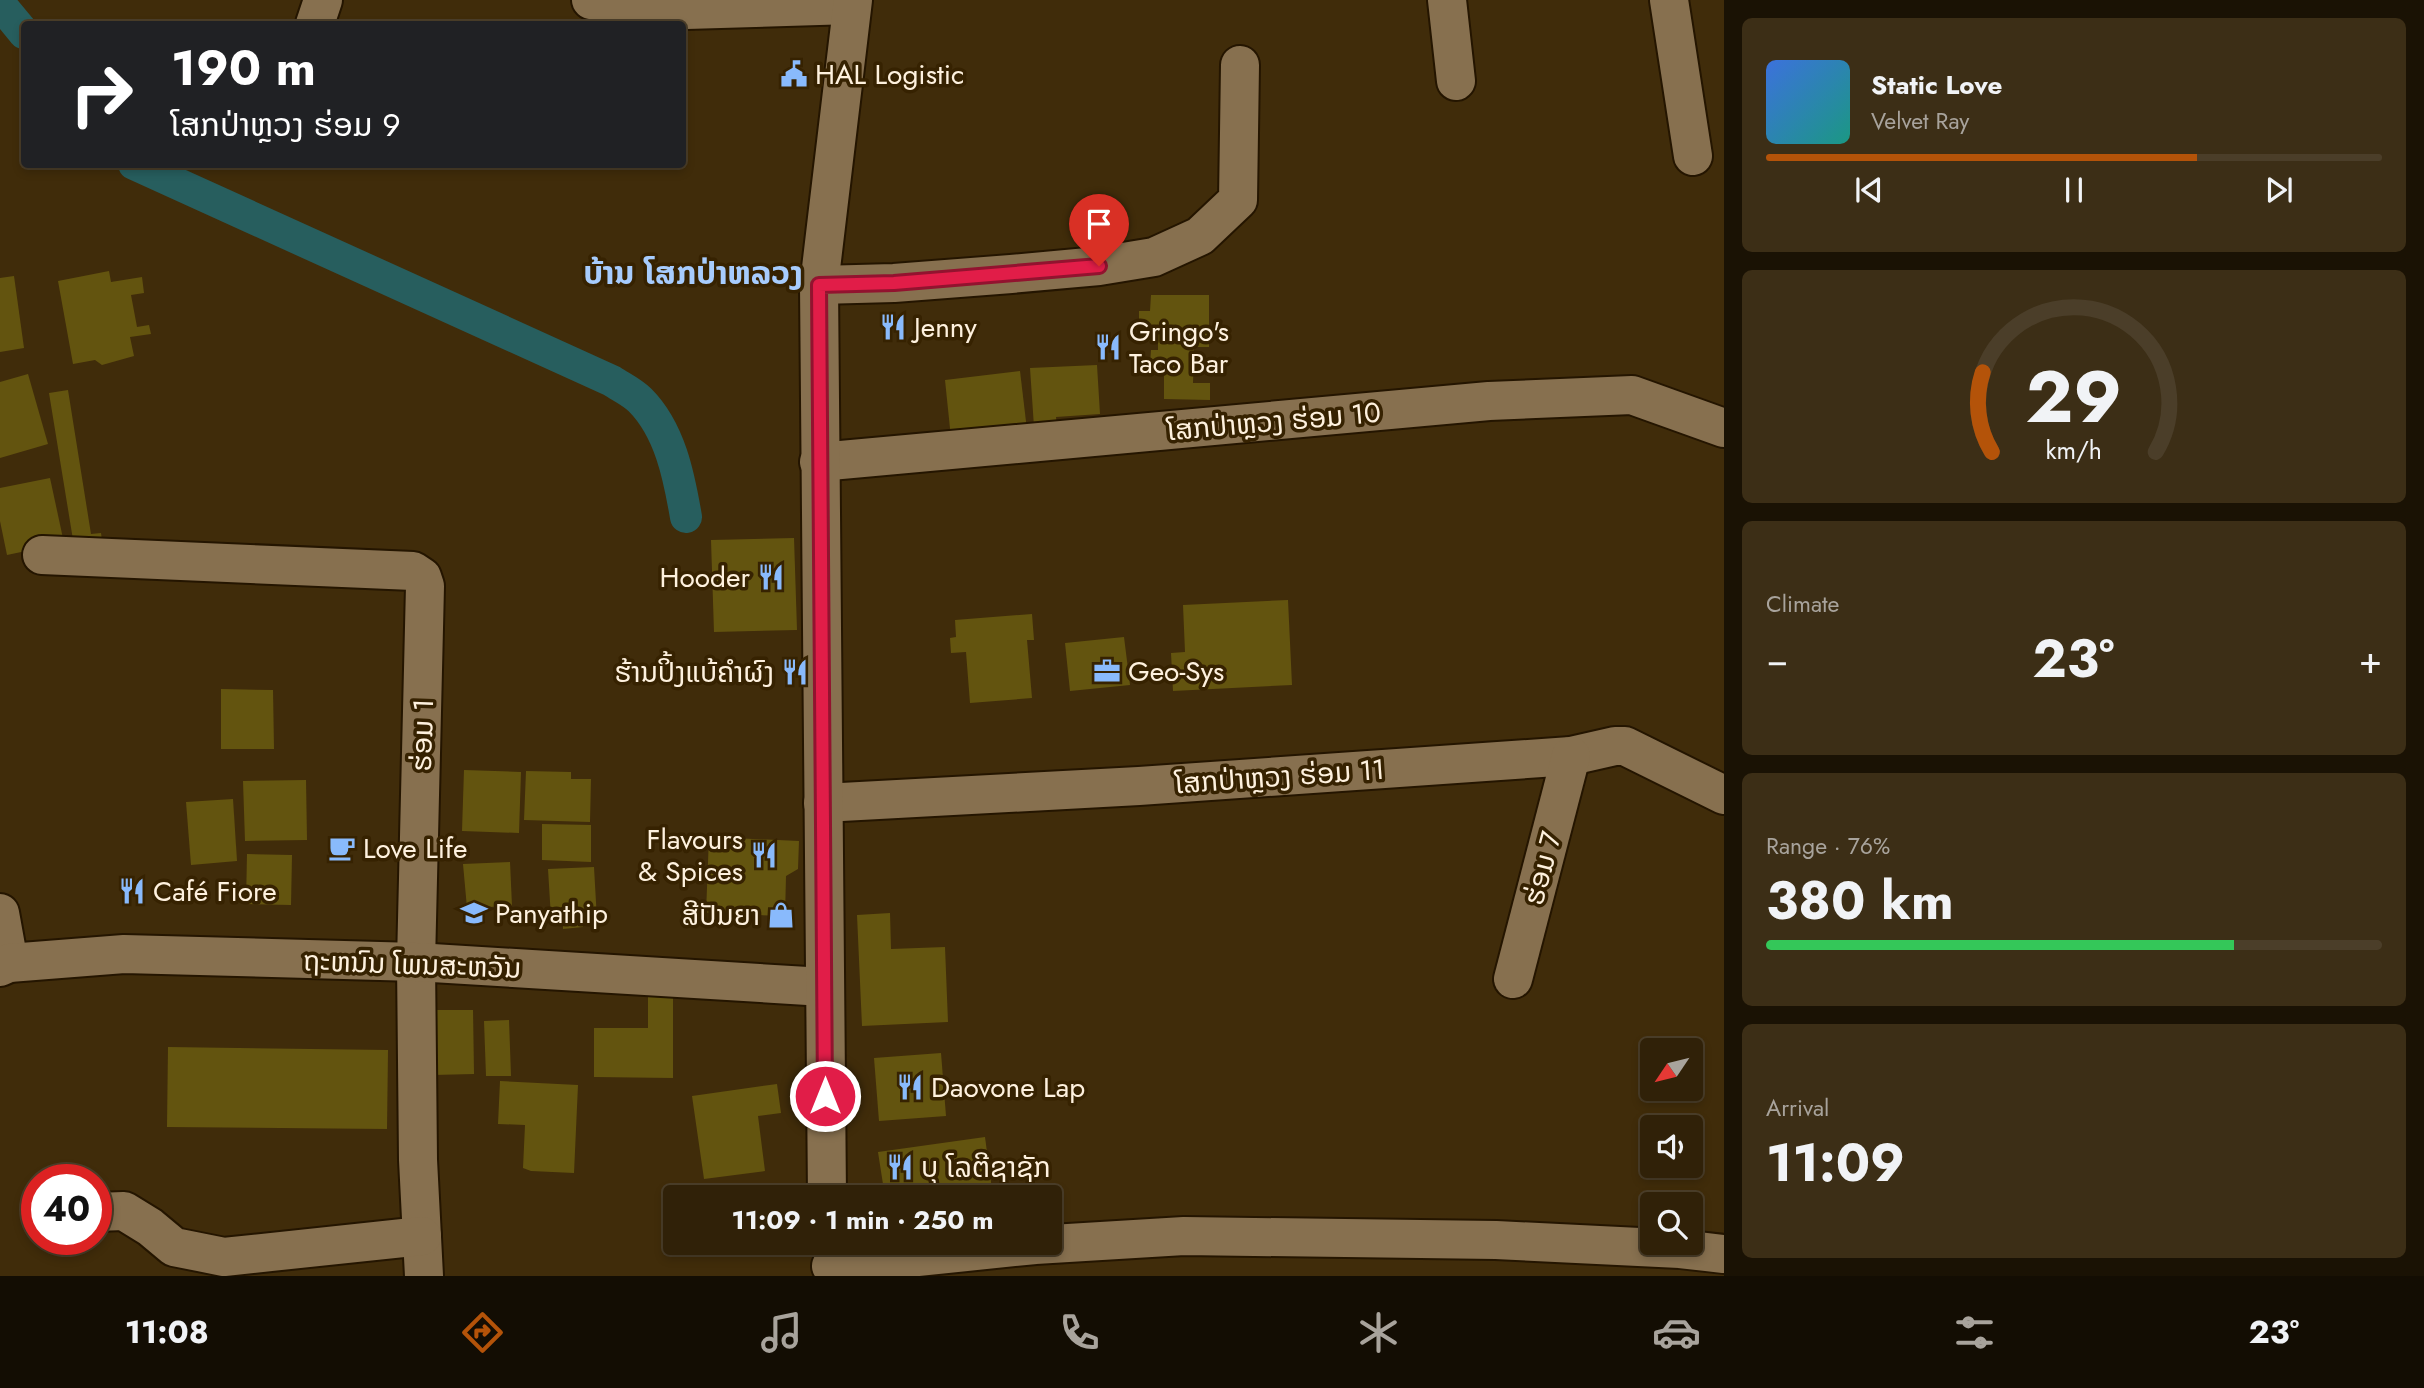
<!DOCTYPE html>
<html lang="en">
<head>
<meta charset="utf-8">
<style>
  body { margin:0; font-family:Jost,"Noto Sans Lao",sans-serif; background:#3c2e16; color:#f1f3f6; height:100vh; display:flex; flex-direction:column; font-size:26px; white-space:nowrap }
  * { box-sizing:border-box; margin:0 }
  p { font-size:23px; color:#a8a39c }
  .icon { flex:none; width:38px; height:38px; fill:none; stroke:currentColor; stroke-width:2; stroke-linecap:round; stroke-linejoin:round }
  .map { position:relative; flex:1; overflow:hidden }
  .details { display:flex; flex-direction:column; gap:18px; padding:18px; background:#1a1204; width:700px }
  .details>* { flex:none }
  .hud { position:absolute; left:21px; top:21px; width:665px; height:147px; border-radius:7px; box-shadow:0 4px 10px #0003,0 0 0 2px #4b3e29; background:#202124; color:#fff; overflow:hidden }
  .needle { width:46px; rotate:235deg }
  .buttons { position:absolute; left:1640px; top:1038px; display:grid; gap:14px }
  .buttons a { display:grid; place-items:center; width:63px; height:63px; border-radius:7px; background:#302108; box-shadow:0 4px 10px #0003,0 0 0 2px #4b3e29; font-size:35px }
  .speed { position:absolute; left:21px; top:1164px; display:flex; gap:14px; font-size:35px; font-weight:700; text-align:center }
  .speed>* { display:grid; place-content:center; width:91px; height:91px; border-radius:50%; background:#302108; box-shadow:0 4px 10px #0003,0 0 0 2px #4b3e29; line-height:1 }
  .speed .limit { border:10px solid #d22; background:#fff; color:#111 }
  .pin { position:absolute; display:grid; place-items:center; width:60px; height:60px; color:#fff; margin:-72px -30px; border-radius:50% 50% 50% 0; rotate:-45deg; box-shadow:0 0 7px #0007 }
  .pin .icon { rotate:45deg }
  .me { position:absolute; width:77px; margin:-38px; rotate:0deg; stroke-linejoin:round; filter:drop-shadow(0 0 5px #0008) }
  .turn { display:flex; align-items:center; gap:24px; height:147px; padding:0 35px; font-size:32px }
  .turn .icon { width:91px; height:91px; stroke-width:2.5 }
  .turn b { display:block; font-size:49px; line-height:60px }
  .big { font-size:52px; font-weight:700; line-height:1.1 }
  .details .tile { flex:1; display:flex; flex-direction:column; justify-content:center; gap:10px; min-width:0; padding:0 24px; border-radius:10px; background:#3c2e16 }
  .details .dial { align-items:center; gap:0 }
  .dial svg { height:182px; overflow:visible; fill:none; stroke:#4b3e29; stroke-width:7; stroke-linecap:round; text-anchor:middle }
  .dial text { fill:#f1f3f6; stroke:none }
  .song { display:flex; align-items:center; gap:21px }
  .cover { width:84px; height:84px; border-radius:10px; background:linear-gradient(135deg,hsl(220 70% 55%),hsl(170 70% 35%)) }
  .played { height:7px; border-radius:4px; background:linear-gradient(90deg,#b45309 70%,#4b3e29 70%) }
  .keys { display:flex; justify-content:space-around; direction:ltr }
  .heat { display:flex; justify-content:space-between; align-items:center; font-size:38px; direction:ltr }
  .charge { height:10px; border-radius:5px; background:linear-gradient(90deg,#34c759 76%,#4b3e29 0) }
  .trip { position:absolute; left:663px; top:1185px; width:399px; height:70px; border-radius:7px; background:#302108; box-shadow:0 4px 10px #0003,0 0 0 2px #4b3e29; font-weight:700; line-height:70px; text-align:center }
  .dock { display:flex; height:112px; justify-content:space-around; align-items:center; background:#130d03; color:#a8a39c }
  .dock .icon { width:49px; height:49px }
  .dock .selected { color:#b45309 }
  .dock b { font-size:32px; color:#f1f3f6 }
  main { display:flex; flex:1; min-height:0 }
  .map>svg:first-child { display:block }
</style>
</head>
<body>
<main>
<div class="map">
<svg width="1724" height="1276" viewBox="0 0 1724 1276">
  <rect width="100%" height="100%" fill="#402c0a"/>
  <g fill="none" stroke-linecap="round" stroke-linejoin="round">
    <g stroke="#275e5e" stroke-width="32">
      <path d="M 0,4 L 24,33"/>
      <path d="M 134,164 L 612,381 C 621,387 632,392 640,400 C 670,430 679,476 686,517"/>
    </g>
  </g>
  <g fill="#63540f">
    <path d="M 109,271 L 111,282 L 142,277 L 144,293 L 131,295 L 137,327 L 149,325 L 151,334 L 130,337 L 134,356 L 102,365 L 95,360 L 73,364 L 58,281 Z"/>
    <path d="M 14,276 L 24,348 L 0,352 L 0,278 Z"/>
    <path d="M 1151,295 L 1209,295 L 1209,347 L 1194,347 L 1193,383 L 1210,383 L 1210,400 L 1164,399 L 1164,366 L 1150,365 L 1151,350 L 1158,350 L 1158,341 L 1146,341 L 1139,331 L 1139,311 L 1150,311 Z"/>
    <path d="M 1097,365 L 1100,414 L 1056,417 L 1057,426 L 1034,427 L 1030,368 Z"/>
    <path d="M 1020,371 L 1027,430 L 951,438 L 945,380 Z"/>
    <path d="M 28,374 L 48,444 L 0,458 L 0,382 Z"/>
    <path d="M 68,390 L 91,534 L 101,533 L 103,548 L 75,552 L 49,393 Z"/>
    <path d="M 50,478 L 64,543 L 7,555 L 0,521 L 0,488 Z"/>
    <path d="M 794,538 L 797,630 L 714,632 L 711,540 Z"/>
    <path d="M 1288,600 L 1292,685 L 1173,691 L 1171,653 L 1185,652 L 1183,605 Z"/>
    <path d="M 1032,614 L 1034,640 L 1027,640 L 1032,698 L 970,703 L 966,652 L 951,653 L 950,638 L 956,637 L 955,620 Z"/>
    <path d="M 1124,637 L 1130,685 L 1070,691 L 1065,643 Z"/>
    <path d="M 221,689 L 273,690 L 274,749 L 221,749 Z"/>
    <path d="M 464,770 L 521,772 L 519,833 L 462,831 Z"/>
    <path d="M 526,771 L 571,772 L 571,779 L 591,779 L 590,822 L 524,820 Z"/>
    <path d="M 306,780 L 307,840 L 245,841 L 243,781 Z"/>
    <path d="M 233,799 L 237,861 L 191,865 L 186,802 Z"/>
    <path d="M 542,824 L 591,825 L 591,862 L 542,860 Z"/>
    <path d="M 709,837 L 799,841 L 798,869 L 786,876 L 785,916 L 706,913 Z"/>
    <path d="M 247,854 L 292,855 L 291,905 L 246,904 Z"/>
    <path d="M 510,862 L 512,906 L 467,908 L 463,864 Z"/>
    <path d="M 594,867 L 597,920 L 583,921 L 583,927 L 563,929 L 563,918 L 551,918 L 548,869 Z"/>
    <path d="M 890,913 L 891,949 L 945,947 L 948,1022 L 862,1026 L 857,915 Z"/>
    <path d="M 648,988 L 673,988 L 673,1078 L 594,1077 L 594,1028 L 648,1028 Z"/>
    <path d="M 432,1010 L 473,1010 L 474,1074 L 433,1075 Z"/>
    <path d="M 509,1020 L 511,1076 L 486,1076 L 484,1021 Z"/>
    <path d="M 168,1047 L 388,1050 L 387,1129 L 167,1127 Z"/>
    <path d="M 941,1053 L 946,1116 L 879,1121 L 874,1058 Z"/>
    <path d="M 500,1081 L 578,1085 L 574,1173 L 531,1171 L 523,1168 L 525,1125 L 498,1124 Z"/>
    <path d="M 777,1084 L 781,1113 L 758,1116 L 765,1171 L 704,1179 L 692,1096 Z"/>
    <path d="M 985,1137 L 993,1197 L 885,1197 L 878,1152 Z"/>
  </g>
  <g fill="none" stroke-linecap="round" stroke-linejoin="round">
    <g stroke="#241500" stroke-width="42">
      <g id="minor">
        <path d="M 591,0 L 652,11 L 852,5"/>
        <path d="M 1447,0 L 1456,81"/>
        <path d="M 1669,0 L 1693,156"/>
        <path d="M 315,24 L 323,0"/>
        <path d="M 819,285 L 894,283 L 1011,274 L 1099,266 L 1154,257 L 1200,236 L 1238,200 L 1240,65"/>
        <path d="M 819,462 L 1489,401 L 1632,395 L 1724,428"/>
        <path d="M 42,555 L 413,571 L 422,577 L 425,586 L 416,962 L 418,1160 L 424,1276"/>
        <path d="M 823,803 L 1139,786 L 1571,756 L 1615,746 L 1625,746 L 1724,795"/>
        <path d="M 0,913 L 9,963"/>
        <path d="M 0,967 L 9,963 L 124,954 L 416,962 L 824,987"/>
        <path d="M 1513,979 L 1571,756"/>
        <path d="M 827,1197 L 819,285 L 853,0"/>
        <path d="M 96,1212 L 124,1211 L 150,1227 L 174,1247 L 224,1257 L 422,1236"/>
        <path d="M 831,1266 L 1035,1245 L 1184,1236 L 1496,1240 L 1680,1249 L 1724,1254"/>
      </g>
    </g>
    <use href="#minor" stroke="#87704f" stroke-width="38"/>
  </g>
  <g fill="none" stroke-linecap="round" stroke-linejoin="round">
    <g stroke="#92132f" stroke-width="18">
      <path id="route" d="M 825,1096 L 819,285 L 894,283 L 1099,266"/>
    </g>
    <use href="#route" stroke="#e11d48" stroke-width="12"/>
  </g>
  <defs>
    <g id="civic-bare" transform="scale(2.1)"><path d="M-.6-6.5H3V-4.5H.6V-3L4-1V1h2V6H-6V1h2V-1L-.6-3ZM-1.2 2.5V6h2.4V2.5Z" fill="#89bafc" stroke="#362201" stroke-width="2.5" paint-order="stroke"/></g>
    <g id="restaurant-bare" transform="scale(2.1)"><path d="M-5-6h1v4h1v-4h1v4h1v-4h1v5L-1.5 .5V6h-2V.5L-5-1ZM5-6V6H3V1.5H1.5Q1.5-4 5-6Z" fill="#89bafc" stroke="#362201" stroke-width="2.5" paint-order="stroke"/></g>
    <g id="office-bare" transform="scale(2.1)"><path d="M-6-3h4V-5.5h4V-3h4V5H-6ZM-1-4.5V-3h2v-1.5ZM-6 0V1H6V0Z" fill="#89bafc" stroke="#362201" stroke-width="2.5" paint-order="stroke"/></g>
    <g id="cafe-bare" transform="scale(2.1)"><path d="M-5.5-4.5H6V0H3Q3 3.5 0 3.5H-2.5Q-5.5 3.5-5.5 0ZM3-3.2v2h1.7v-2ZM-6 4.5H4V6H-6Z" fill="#89bafc" stroke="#362201" stroke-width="2.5" paint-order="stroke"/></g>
    <g id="school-bare" transform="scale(2.1)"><path d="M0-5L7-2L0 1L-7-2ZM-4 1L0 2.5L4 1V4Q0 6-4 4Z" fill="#89bafc" stroke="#362201" stroke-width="2.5" paint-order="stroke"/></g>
    <g id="shop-bare" transform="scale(2.1)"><path d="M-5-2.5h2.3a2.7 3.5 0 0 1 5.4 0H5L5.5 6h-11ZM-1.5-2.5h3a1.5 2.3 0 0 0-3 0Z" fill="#89bafc" stroke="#362201" stroke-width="2.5" paint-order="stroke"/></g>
  </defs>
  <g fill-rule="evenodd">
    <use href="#civic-bare" x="794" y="74"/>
    <use href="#restaurant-bare" x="893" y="327"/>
    <use href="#restaurant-bare" x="1108" y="347"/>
    <use href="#restaurant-bare" x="771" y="577"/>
    <use href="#office-bare" x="1107" y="671"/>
    <use href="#restaurant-bare" x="795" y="672"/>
    <use href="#cafe-bare" x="342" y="848"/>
    <use href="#restaurant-bare" x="764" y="855"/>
    <use href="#restaurant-bare" x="132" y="891"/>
    <use href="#school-bare" x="474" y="913"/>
    <use href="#shop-bare" x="781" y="915"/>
    <use href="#restaurant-bare" x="910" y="1087"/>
    <use href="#restaurant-bare" x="900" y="1167"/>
  </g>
  <g text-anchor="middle" stroke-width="7" stroke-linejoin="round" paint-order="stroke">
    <g font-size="28" fill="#fef1de" stroke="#362201" text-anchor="start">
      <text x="815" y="84">HAL Logistic</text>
      <text x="914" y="337">Jenny</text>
      <text x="1129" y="341">Gringo's<tspan x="1129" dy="32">Taco Bar</tspan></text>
      <text x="750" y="587" text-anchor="end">Hooder</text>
      <text x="1128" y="681">Geo-Sys</text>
      <text x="774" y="682" text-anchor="end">ຮ້ານປິ້ງແບ້ຄຳຜົງ</text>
      <text x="743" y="849" text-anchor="end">Flavours<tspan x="743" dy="32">&amp; Spices</tspan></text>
      <text x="363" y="858">Love Life</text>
      <text x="153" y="901">Café Fiore</text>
      <text x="495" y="923">Panyathip</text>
      <text x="760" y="925" text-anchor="end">ສີປັນຍາ</text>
      <text x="931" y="1097">Daovone Lap</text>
      <text x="921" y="1177">ບຸ ໂລຕີຊາຊັກ</text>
    </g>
    <g font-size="28" fill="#fef1de" stroke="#362201">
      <text transform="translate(1274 421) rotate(-5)" y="10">ໂສກປ່າຫຼວງ ຮ່ອມ 10</text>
      <text transform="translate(422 735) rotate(-88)" y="10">ຮ່ອມ 1</text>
      <text transform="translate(1280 776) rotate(-4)" y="10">ໂສກປ່າຫຼວງ ຮ່ອມ 11</text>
      <text transform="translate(1542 868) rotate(-75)" y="10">ຮ່ອມ 7</text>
      <text transform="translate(412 964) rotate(2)" y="10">ຖະຫນົນ ໂພນສະຫວັນ</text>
    </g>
    <g font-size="32" font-weight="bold" fill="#a7ccfd" stroke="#362201">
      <text x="693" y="284">ບ້ານ ໂສກປ່າຫລວງ</text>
    </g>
  </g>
</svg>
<div class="buttons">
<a><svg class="needle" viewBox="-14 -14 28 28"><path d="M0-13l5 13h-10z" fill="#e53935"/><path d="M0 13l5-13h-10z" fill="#a8a39c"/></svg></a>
<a><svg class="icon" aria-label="sound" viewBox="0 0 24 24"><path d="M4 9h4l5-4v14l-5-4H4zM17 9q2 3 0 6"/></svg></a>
<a><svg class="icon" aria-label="search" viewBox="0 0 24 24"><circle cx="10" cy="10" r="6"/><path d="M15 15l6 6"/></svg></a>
</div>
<div class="speed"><div class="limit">40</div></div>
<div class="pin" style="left:1099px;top:266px;background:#d93025"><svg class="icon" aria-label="arrive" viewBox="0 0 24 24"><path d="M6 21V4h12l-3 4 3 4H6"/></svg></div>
<svg class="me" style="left:825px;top:1096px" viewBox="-20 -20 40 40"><circle r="17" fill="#e11d48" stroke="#fff" stroke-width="3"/><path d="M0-11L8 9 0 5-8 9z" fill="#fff"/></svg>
<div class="trip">11:09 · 1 min · 250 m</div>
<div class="hud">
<div class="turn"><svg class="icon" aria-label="right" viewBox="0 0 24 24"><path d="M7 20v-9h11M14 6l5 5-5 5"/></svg><div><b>190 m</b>ໂສກປ່າຫຼວງ ຮ່ອມ 9</div></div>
</div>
</div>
<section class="details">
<div class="tile">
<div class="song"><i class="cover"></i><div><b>Static Love</b><p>Velvet Ray</p></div></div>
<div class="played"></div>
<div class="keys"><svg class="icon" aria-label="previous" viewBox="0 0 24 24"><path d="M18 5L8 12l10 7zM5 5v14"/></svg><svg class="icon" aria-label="pause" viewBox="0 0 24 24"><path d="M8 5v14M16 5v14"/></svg><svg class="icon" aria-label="next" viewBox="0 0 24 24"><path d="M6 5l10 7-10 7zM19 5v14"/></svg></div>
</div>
<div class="tile dial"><svg viewBox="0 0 100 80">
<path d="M14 69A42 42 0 1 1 86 69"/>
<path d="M14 69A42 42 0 0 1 10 34" stroke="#b45309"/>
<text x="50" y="56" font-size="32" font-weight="700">29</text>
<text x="50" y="72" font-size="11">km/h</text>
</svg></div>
<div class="tile"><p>Climate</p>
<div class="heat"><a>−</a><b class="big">23°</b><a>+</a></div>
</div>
<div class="tile"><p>Range · 76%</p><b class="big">380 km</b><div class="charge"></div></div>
<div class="tile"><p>Arrival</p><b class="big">11:09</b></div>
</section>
</main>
<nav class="dock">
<b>11:08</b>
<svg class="icon selected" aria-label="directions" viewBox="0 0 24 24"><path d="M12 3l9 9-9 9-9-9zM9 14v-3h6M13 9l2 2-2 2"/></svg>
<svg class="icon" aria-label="music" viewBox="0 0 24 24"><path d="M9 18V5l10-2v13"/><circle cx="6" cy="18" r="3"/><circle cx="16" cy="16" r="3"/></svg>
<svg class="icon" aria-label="phone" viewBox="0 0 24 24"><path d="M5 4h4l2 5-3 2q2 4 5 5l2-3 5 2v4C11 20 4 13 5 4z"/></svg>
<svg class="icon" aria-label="climate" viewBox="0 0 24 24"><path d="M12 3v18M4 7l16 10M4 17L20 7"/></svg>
<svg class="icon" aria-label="car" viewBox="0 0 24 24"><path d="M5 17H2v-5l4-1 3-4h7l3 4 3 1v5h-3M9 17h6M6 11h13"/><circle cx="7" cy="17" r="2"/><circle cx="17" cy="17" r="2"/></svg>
<svg class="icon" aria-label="filters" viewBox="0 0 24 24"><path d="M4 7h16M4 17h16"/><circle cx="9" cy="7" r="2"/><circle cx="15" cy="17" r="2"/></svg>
<b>23°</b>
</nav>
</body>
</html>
